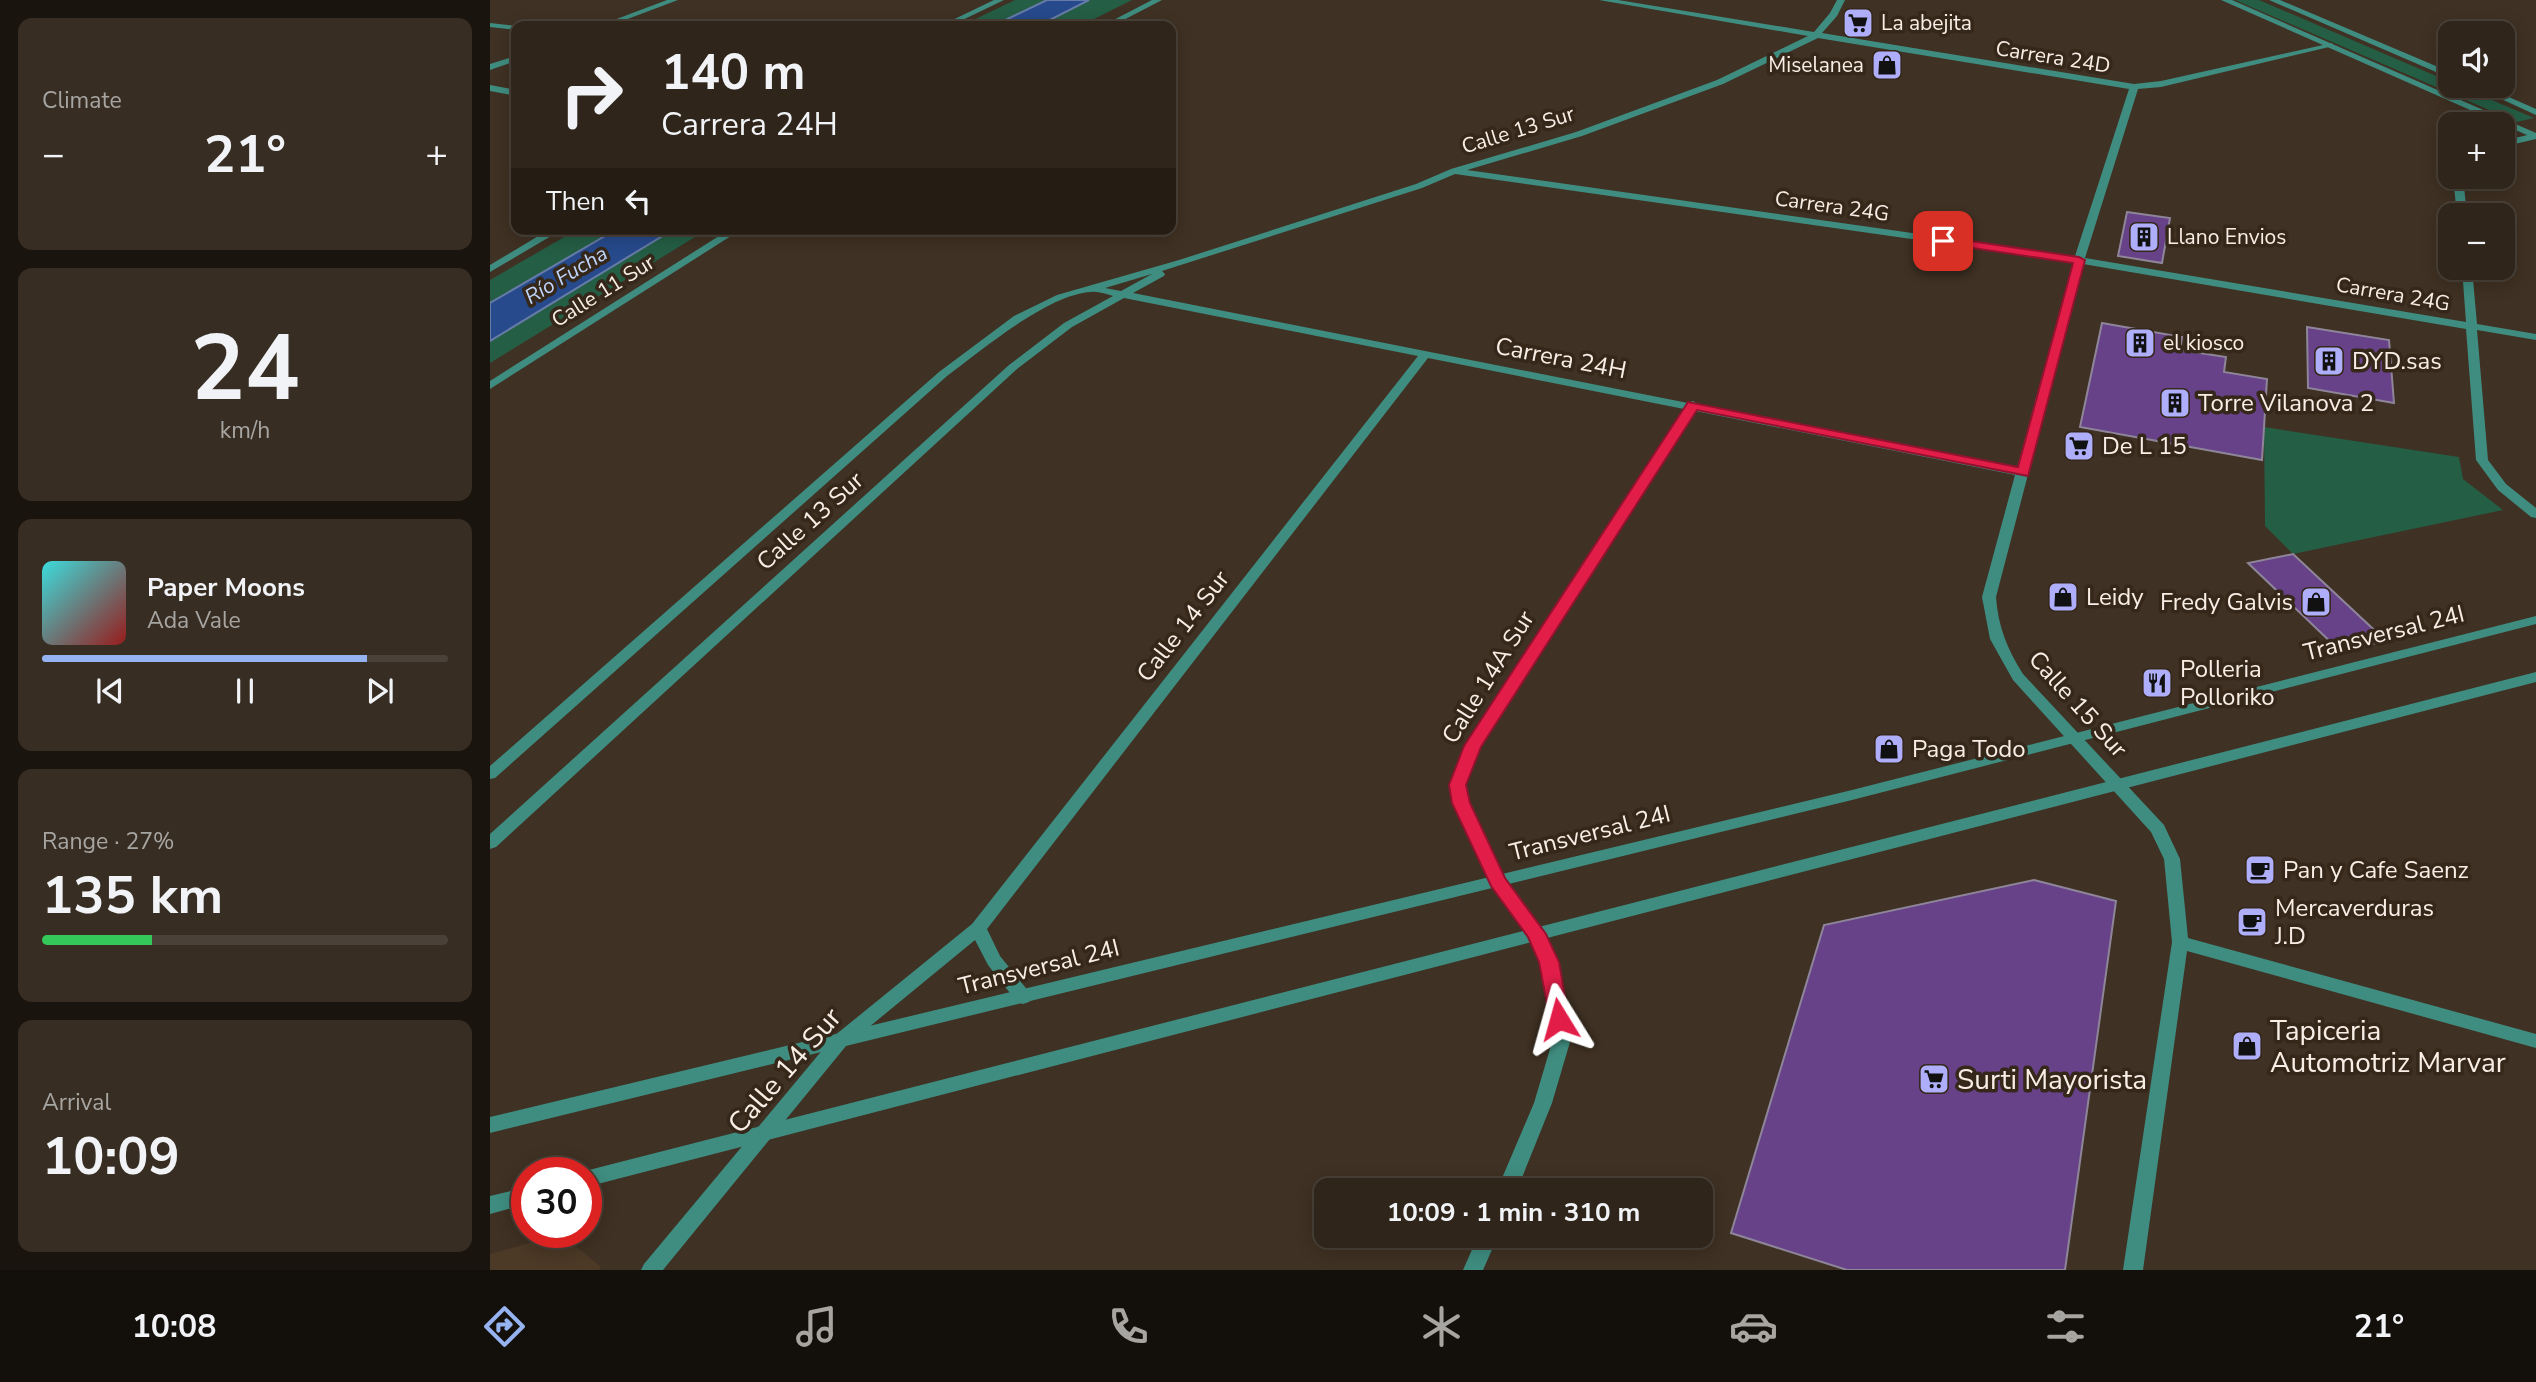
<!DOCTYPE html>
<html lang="en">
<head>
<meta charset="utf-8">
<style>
  body { margin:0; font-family:"Nunito Sans",sans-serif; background:#372d23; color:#f1f3f6; height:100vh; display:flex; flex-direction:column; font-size:26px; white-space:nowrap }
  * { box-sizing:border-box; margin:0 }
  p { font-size:23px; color:#a7a5a2 }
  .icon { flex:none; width:38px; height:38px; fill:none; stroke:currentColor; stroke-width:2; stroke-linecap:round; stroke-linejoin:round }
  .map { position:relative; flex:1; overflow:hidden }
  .panel { display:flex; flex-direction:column; gap:18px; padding:18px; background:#1a140e; width:490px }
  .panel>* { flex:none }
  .hud { position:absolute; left:21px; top:21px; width:665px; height:214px; border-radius:14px; box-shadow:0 4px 18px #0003,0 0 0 2px #4a4239; background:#2f251a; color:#f1f3f6; overflow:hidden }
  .controls { position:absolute; left:1948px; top:21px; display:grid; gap:14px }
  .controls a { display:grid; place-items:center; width:77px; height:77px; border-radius:14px; background:#2f251a; box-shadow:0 4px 18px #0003,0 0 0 2px #4a4239; font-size:35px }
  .speed { position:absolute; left:21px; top:1157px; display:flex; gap:14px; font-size:35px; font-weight:700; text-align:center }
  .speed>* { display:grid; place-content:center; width:91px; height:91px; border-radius:50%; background:#2f251a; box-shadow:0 4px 18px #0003,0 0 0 2px #4a4239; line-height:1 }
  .speed .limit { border:10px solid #d22; background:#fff; color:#111 }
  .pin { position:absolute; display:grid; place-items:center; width:60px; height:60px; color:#fff; margin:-30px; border-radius:14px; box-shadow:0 4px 10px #0006 }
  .me { position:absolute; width:77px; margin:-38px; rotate:352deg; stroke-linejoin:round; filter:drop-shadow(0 0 5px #0008) }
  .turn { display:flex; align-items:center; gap:24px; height:147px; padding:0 35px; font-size:32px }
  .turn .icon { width:91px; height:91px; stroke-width:2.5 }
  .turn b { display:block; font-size:49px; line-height:60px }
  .then { display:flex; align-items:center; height:66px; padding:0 35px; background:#0003; gap:14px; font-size:26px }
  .big { font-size:52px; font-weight:700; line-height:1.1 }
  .panel .tile { flex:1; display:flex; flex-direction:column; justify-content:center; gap:10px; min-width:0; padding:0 24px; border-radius:14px; background:#372d23 }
  .panel .dial { align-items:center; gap:0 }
  .dial b { font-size:91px; line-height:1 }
  .song { display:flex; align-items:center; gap:21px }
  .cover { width:84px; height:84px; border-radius:10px; background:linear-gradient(135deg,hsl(180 70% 55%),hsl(0 70% 35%)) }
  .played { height:7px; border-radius:4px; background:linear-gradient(90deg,#95b2f1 80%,#4a4239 80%) }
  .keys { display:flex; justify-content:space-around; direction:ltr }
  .heat { display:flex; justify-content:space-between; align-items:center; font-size:38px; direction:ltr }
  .charge { height:10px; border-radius:5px; background:linear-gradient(90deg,#34c759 27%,#4a4239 0) }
  .trip { position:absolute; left:824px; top:1178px; width:399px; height:70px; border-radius:14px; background:#2f251a; box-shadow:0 4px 18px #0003,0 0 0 2px #4a4239; font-weight:700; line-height:70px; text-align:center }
  .dock { display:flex; height:112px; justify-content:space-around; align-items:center; background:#130f0a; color:#a7a5a2 }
  .dock .icon { width:49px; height:49px }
  .dock .current { color:#95b2f1 }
  .dock b { font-size:32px; color:#f1f3f6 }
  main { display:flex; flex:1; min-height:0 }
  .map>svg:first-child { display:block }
</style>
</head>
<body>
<main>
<section class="panel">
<div class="tile"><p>Climate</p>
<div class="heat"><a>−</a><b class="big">21°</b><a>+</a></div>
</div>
<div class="tile dial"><b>24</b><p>km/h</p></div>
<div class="tile">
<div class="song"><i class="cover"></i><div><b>Paper Moons</b><p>Ada Vale</p></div></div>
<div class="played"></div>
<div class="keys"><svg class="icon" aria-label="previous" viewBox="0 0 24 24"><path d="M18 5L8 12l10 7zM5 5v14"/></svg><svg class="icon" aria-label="pause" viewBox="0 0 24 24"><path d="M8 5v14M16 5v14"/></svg><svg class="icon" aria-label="next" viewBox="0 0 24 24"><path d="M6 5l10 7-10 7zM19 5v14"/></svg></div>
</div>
<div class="tile"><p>Range · 27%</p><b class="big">135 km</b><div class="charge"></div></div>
<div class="tile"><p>Arrival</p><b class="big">10:09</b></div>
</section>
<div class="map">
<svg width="2046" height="1270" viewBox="0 0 2046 1270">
  <rect width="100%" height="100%" fill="#3f3123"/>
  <path fill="#4c3926" d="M 71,1234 L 111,1267 L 109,1270 L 0,1270 L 0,1254 Z"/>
  <g fill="#245e45">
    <path d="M 525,0 L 642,0 L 590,26 L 471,26 Z"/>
    <path d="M 1745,0 L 1769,0 L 1960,82 L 1960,86 L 1969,86 L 2044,118 L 2027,122 Z"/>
    <path d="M 88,229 L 218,229 L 0,363 L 0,280 Z"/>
    <path d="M 1774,427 L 1969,457 L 1973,479 L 2013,510 L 1803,554 L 1775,526 Z"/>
  </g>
  <g fill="#274a8c" stroke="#667ba7" stroke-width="2">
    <path d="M 557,0 L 599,0 L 548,26 L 503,26 Z"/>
    <path d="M 127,229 L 184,229 L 0,341 L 0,303 Z"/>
  </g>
  <g fill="#674289" stroke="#8e8599" stroke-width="2">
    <path d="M 1637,212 L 1680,218 L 1672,263 L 1628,256 Z"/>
    <path d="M 1612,323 L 1692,337 L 1690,350 L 1736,357 L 1734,372 L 1777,379 L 1772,460 L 1590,427 Z"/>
    <path d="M 1817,327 L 1899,340 L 1904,403 L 1818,388 Z"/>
    <path d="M 1803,554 L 1896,641 L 1850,651 L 1758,563 Z"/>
    <path d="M 1544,880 L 1626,901 L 1575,1270 L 1357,1270 L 1241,1233 L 1334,925 Z"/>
  </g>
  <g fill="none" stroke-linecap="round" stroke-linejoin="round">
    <g fill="#3f8d80" fill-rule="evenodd">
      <path d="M 177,0 L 188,0 L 119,26 L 108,26 Z"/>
      <path d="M 662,0 L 672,0 L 622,26 L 612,26 Z"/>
      <path d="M 1109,0 L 1128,0 L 1324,32 L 1340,13 L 1347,0 L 1355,0 L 1347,16 L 1332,33 L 1644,84 L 1671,81 L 1842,43 L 1843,45 L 1839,47 L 1671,87 L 1648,89 L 1595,258 L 1976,322 L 1972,268 L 1982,268 L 1987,324 L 2046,334 L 2046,340 L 1987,330 L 1998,460 L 2016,484 L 2046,508 L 2046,518 L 2041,517 L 2008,490 L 1986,460 L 1976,329 L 1593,264 L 1506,597 C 1508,626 1517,649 1533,674 L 1674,825 L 1690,859 L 1698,938 L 2046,1034 L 2046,1048 L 1697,951 L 1653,1270 L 1633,1270 L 1682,942 L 1674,859 L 1661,832 L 1523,680 L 1500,639 L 1492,597 L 1525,475 L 1205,411 L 989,746 L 975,785 L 979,803 L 1014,878 L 1053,929 L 1068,962 L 1080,1042 L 1062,1103 L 1027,1190 L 1007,1190 L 1044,1103 L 1062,1042 L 1050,962 L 1040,937 L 999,881 L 963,803 L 959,785 L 977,742 L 1194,409 L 938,358 L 497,929 L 510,956 L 539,992 L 542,997 L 539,1002 L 533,1004 L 527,1002 L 498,965 L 485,940 L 356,1046 L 173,1270 L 151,1270 L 154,1264 L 344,1036 L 482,924 L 928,356 L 634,298 L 582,327 L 527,369 L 6,847 L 0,849 L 0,834 L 519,365 L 574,323 L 623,296 C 616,294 608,291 601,292 C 558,294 491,351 457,376 L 5,778 L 0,779 L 0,766 L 449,372 L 524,316 L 567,295 L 689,260 L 926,184 L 961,169 L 1086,132 L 1227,80 L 1318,36 ZM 1328,38 L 1639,89 L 1585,256 L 977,170 L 1092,136 L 1233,84 ZM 965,174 L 1583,262 L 1527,468 L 1209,405 L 1203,401 L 1198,403 L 643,293 L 674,276 L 675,274 L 672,271 L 932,188 ZM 662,274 L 631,291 L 615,288 Z"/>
      <path d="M 0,23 L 26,26 L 29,26 L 26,26 L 26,30 L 0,27 Z"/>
      <path d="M 26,56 L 26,61 L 0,70 L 0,64 Z"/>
      <path d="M 0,85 L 26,90 L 26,96 L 0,91 Z"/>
      <path d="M 2046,133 L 2046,139 L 2012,147 L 2012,141 Z"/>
      <path d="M 1963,177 L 1973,177 L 1977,215 L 1967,215 Z"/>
      <path d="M 240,229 L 252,229 L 0,389 L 0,381 Z"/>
      <path d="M 988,1236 L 1008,1236 L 993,1270 L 973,1270 Z"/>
    </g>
    <g fill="#3f8d80" fill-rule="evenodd">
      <path d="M 504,0 L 514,0 L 460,26 L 450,26 Z"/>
      <path d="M 1731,0 L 1742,0 L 2046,133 L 2046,139 Z"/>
      <path d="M 1779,0 L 1790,0 L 1960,72 L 1960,78 Z"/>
      <path d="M 1983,86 L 1994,86 L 2046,109 L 2046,115 Z"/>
      <path d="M 60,229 L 73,229 L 0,272 L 0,265 Z"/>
      <path d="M 2046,616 L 2046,624 L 1362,800 L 0,1133 L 0,1117 L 1362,790 Z"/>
      <path d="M 2046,672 L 2046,682 L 96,1187 L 96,1172 L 91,1172 Z"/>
      <path d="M 37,1187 L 37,1204 L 0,1214 L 0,1196 Z"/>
    </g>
  </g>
  <path fill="#e11d48" stroke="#92132f" stroke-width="2" d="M 1453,237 L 1589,257 L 1595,260 L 1538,476 L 1207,410 L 991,747 L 976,785 L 980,803 L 1015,878 L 1056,934 L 1069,962 L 1079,1019 L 1076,1025 L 1061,1025 L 1049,962 L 1038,937 L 1001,886 L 962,803 L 959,785 L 974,746 L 1198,402 L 1528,467 L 1583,263 L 1449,243 L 1448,241 Z"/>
  <defs>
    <g id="supermarket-square" transform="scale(1.575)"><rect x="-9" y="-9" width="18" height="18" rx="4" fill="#aeaefa" stroke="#352719"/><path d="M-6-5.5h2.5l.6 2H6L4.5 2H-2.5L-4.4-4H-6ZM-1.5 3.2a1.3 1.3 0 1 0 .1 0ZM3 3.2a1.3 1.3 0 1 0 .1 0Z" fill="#111"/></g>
    <g id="shop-square" transform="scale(1.575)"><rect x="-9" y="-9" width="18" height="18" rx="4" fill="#aeaefa" stroke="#352719"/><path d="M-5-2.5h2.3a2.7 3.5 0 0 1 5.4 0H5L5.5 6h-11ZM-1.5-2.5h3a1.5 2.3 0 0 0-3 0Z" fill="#111"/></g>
    <g id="building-square" transform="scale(1.575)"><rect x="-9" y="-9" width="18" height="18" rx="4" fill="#aeaefa" stroke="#352719"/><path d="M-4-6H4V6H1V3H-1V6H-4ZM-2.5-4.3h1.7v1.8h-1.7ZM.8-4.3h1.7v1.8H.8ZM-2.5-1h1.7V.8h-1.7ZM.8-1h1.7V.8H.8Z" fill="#111"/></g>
    <g id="restaurant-square" transform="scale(1.575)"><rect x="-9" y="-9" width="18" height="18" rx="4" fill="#aeaefa" stroke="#352719"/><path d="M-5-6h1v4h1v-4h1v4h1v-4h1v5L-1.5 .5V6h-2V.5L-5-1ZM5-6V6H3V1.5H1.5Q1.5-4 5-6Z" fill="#111"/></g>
    <g id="cafe-square" transform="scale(1.575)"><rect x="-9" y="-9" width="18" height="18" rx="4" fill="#aeaefa" stroke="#352719"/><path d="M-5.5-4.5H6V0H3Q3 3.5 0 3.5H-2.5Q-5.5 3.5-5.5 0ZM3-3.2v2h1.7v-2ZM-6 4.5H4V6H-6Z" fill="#111"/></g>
  </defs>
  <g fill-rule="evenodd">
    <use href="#supermarket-square" x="1368" y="23"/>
    <use href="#shop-square" x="1397" y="65"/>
    <use href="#building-square" x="1654" y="237"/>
    <use href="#building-square" x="1650" y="343"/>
    <use href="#building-square" x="1839" y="361"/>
    <use href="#building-square" x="1685" y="403"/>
    <use href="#supermarket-square" x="1589" y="446"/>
    <use href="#shop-square" x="1573" y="597"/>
    <use href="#shop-square" x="1826" y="602"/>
    <use href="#restaurant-square" x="1667" y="683"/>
    <use href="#shop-square" x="1399" y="749"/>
    <use href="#cafe-square" x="1770" y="870"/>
    <use href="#cafe-square" x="1762" y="922"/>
    <use href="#shop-square" x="1757" y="1046"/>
    <use href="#supermarket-square" x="1444" y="1079"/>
  </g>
  <g text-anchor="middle" stroke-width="7" stroke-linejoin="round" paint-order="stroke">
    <g font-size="21" fill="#f8eee5" stroke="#352719" text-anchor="start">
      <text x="1391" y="30">La abejita</text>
      <text x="1374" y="72" text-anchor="end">Miselanea</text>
      <text x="1677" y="244">Llano Envios</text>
      <text x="1673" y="350">el kiosco</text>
    </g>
    <g font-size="21" fill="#f8eee5" stroke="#352719">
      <text transform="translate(1563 57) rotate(9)" y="7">Carrera 24D</text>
      <text transform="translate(1028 130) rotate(-17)" y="7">Calle 13 Sur</text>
      <text transform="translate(1342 206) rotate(8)" y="7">Carrera 24G</text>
      <text transform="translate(113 291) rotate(-32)" y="7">Calle 11 Sur</text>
      <text transform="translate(1903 294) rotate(10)" y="7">Carrera 24G</text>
    </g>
    <g font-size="21" font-style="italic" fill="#bfd5fc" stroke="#352719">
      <text transform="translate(76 275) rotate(-31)" y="7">Río Fucha</text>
    </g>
    <g font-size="24" fill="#f8eee5" stroke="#352719">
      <text transform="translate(1071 358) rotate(11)" y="8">Carrera 24H</text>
      <text transform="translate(320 521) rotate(-42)" y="8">Calle 13 Sur</text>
      <text transform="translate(693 626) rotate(-52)" y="8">Calle 14 Sur</text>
      <text transform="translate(1894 633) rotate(-14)" y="8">Transversal 24I</text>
      <text transform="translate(998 677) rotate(-58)" y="8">Calle 14A Sur</text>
      <text transform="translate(1588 704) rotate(48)" y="8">Calle 15 Sur</text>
      <text transform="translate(1100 833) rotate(-14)" y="8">Transversal 24I</text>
      <text transform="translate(549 967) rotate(-14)" y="8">Transversal 24I</text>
    </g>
    <g font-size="24" fill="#f8eee5" stroke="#352719" text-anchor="start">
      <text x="1862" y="369">DYD.sas</text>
      <text x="1708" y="411">Torre Vilanova 2</text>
      <text x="1612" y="454">De L 15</text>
      <text x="1596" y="605">Leidy</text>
      <text x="1803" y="610" text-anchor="end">Fredy Galvis</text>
      <text x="1690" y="677">Polleria<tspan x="1690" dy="28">Polloriko</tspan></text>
      <text x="1422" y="757">Paga Todo</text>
      <text x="1793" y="878">Pan y Cafe Saenz</text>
      <text x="1785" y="916">Mercaverduras<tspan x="1785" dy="28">J.D</tspan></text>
    </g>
    <g font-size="28" fill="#f8eee5" stroke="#352719" text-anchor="start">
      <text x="1780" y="1040">Tapiceria<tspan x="1780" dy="32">Automotriz Marvar</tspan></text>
      <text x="1467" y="1089">Surti Mayorista</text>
    </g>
    <g font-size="28" fill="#f8eee5" stroke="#352719">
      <text transform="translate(294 1070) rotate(-49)" y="10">Calle 14 Sur</text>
    </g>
  </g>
</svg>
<div class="controls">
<a><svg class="icon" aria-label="sound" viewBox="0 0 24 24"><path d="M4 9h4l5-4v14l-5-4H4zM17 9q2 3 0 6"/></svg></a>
<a>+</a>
<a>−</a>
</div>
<div class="speed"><div class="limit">30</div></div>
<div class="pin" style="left:1453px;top:241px;background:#d93025"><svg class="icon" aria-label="arrive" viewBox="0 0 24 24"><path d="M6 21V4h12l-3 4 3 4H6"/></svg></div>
<svg class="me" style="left:1069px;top:1019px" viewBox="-20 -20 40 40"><path d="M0-17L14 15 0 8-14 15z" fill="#e11d48" stroke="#fff" stroke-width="4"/></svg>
<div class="trip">10:09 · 1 min · 310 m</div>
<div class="hud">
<div class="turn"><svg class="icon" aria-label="right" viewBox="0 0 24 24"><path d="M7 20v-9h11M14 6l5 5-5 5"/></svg><div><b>140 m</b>Carrera 24H</div></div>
<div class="then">Then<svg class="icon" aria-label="left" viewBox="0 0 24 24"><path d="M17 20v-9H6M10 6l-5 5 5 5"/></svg></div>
</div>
</div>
</main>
<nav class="dock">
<b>10:08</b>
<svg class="icon current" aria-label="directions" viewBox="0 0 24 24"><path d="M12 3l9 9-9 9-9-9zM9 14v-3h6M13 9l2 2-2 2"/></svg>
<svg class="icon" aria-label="music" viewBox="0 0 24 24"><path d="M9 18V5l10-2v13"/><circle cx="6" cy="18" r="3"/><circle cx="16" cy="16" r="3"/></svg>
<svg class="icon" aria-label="phone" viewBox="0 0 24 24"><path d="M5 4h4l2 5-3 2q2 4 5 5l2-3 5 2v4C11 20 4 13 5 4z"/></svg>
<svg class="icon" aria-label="climate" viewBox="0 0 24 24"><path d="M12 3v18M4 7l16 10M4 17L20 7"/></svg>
<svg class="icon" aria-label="car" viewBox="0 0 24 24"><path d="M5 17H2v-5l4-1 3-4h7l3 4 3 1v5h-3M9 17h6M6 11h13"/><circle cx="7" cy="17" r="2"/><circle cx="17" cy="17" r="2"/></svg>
<svg class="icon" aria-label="filters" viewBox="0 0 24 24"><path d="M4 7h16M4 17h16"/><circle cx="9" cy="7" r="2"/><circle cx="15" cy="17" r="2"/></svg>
<b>21°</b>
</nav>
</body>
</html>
